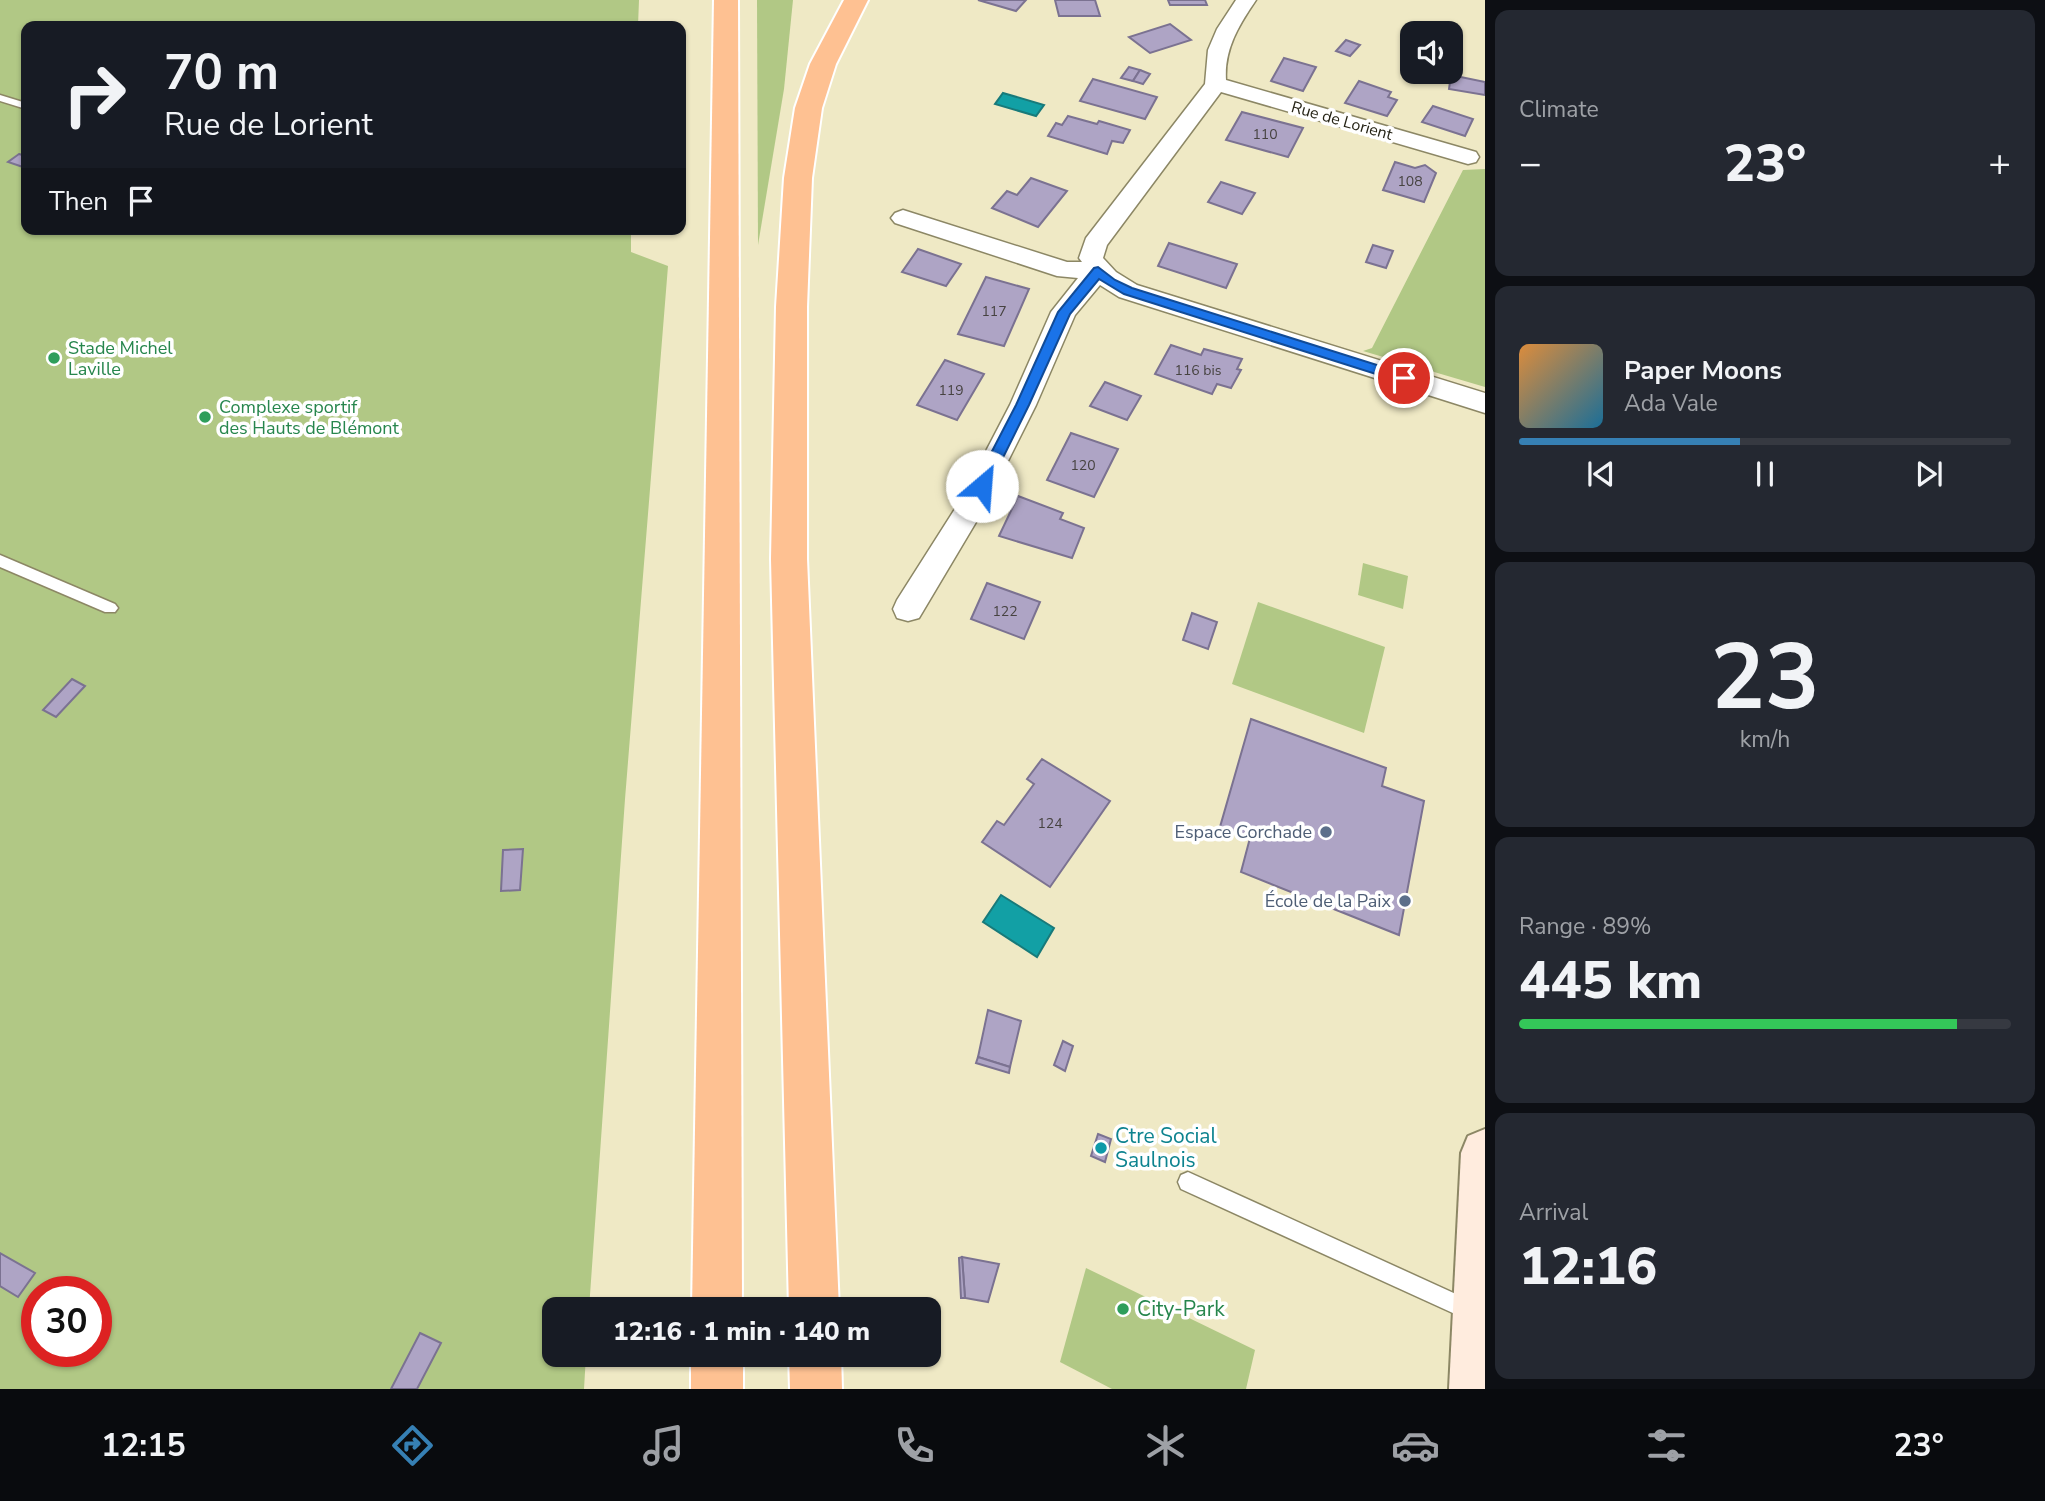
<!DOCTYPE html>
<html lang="en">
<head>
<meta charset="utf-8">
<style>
  body { margin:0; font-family:"Nunito Sans",sans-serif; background:#242831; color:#f1f3f6; height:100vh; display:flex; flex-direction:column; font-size:26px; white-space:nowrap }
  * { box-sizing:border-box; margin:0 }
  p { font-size:23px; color:#9ea1a6 }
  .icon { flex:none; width:38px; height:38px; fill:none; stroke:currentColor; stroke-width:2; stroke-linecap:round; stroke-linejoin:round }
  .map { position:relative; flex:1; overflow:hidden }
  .panel { display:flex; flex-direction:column; gap:10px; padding:10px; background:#0d0f14; width:560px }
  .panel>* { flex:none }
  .top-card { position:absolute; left:21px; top:21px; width:665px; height:214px; border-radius:14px; box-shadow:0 2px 5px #0004; background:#171b24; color:#f1f3f6; overflow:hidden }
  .buttons { position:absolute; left:1400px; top:21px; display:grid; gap:14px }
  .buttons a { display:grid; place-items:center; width:63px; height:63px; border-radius:14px; background:#171b24; box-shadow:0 2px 5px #0004; font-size:35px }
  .speed { position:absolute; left:21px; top:1276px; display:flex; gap:14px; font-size:35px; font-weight:700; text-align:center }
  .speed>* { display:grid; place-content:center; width:91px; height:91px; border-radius:50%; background:#171b24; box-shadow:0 2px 5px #0004; line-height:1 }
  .speed .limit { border:10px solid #d22; background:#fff; color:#111 }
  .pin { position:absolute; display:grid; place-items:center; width:60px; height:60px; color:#fff; margin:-30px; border:4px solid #fff; border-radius:50%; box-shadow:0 2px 7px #0007 }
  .me { position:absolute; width:77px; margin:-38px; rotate:27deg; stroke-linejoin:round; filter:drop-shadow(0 0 5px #0008) }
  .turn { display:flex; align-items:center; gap:24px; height:147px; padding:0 28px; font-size:32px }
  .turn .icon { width:91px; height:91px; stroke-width:2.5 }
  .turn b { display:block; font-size:49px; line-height:60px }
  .then { display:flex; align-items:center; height:66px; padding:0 28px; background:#0003; gap:14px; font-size:26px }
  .big { font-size:52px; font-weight:800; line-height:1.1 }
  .panel .widget { flex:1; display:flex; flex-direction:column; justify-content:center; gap:10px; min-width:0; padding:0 24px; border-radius:14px; background:#242831 }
  .panel .dial { align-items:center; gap:0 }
  .dial b { font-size:91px; line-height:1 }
  .song { display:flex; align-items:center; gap:21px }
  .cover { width:84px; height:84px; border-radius:10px; background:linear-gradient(135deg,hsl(30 70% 55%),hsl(200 70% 35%)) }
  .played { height:7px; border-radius:4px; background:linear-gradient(90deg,#3680b4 45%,#363941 45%) }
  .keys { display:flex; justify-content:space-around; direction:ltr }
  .heat { display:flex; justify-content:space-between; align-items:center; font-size:38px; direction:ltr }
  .charge { height:10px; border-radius:5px; background:linear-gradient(90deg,#34c759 89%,#363941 0) }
  .trip { position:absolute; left:542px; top:1297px; width:399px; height:70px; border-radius:14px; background:#171b24; box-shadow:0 2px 5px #0004; font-weight:800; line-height:70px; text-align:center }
  .dock { display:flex; height:112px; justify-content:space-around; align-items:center; background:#090b0e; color:#9ea1a6 }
  .dock .icon { width:49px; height:49px }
  .dock .active { color:#3680b4 }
  .dock b { font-size:32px; color:#f1f3f6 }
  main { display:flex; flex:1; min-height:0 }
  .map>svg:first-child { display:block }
</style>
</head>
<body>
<main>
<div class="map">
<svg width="1485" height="1389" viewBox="0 0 1485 1389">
  <rect width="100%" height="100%" fill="#efe9c5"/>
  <g fill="#b1c885" fill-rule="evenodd">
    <path d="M 0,0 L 639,0 L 638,26 L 26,26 L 26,229 L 631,229 L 631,252 L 668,266 L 625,799 L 589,1309 L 555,1309 L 555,1354 L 586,1355 L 584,1389 L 0,1389 ZM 37,1292 L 96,1292 L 96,1351 L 37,1351 Z"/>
    <path d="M 757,0 L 793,0 L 784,89 L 758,245 Z"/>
    <path d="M 1485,169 L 1485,387 L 1363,351 L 1372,348 L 1463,170 Z"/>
    <path d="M 1363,563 L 1408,576 L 1403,609 L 1358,595 Z"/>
    <path d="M 1258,602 L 1385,647 L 1364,733 L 1232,684 Z"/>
    <path d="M 1086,1268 L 1255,1350 L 1246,1389 L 1112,1389 L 1060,1362 Z"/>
  </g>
  <g fill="#12a0a5" stroke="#187a7a" stroke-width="2">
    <path d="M 1003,93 L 1044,105 L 1036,116 L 995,104 Z"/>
    <path d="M 1001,895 L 1054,928 L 1037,957 L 983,922 Z"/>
  </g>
  <g fill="#aea4c5" stroke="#7b7291" stroke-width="2">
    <path d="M 978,0 L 1026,0 L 1016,11 Z"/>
    <path d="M 1055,0 L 1095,0 L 1100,16 L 1059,16 Z"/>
    <path d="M 1168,0 L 1205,0 L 1207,5 L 1170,5 Z"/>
    <path d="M 1170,24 L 1191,40 L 1150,53 L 1129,37 Z"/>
    <path d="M 1346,40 L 1360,45 L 1350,56 L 1336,51 Z"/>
    <path d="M 1284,58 L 1316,67 L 1303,91 L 1271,81 Z"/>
    <path d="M 1129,67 L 1140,70 L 1133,81 L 1121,78 Z"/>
    <path d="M 1140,70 L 1150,74 L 1143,84 L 1133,81 Z"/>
    <path d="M 1451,75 L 1485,82 L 1485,95 L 1449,89 Z"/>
    <path d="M 1093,79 L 1157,97 L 1145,119 L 1080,101 Z"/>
    <path d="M 1359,81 L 1391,92 L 1388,97 L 1397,100 L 1387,116 L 1345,103 Z"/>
    <path d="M 1433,106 L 1473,119 L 1465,136 L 1422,122 Z"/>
    <path d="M 1242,112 L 1303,128 L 1288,157 L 1226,140 Z"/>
    <path d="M 1068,116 L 1097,124 L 1099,121 L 1130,130 L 1123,143 L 1112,141 L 1107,154 L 1048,136 L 1056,123 L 1062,125 Z"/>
    <path d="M 19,154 L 26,156 L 26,168 L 8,162 Z"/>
    <path d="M 1395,162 L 1415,168 L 1425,165 L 1436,173 L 1424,202 L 1383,190 Z"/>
    <path d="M 1031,178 L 1067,191 L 1038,227 L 992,208 L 1007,191 L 1017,195 Z"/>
    <path d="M 1221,182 L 1255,193 L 1242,214 L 1208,202 Z"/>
    <path d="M 1169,243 L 1237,264 L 1226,288 L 1158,266 Z"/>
    <path d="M 1373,245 L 1393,251 L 1386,268 L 1366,262 Z"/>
    <path d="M 918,249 L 961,264 L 946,286 L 902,272 Z"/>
    <path d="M 986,277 L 1029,289 L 1004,346 L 958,334 Z"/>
    <path d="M 1171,345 L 1201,355 L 1204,349 L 1242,359 L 1237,369 L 1241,370 L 1231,388 L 1217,384 L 1212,394 L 1155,374 Z"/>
    <path d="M 945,360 L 984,374 L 957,420 L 917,405 Z"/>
    <path d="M 1105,382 L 1141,396 L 1127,420 L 1090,406 Z"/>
    <path d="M 1071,433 L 1118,449 L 1094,497 L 1047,480 Z"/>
    <path d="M 1018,496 L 1063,513 L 1060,519 L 1084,528 L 1072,558 L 999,536 Z"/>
    <path d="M 987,583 L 1040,602 L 1024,639 L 971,619 Z"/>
    <path d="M 1192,613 L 1217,622 L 1208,649 L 1183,640 Z"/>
    <path d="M 72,679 L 85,686 L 56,717 L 43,710 Z"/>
    <path d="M 1251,719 L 1386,768 L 1382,786 L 1424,801 L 1399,935 L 1241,872 L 1250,838 L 1220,827 Z"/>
    <path d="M 1042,759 L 1110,801 L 1050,887 L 982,842 L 997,821 L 1004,825 L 1034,784 L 1027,779 Z"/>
    <path d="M 523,849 L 520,890 L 501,891 L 503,850 Z"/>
    <path d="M 988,1010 L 1021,1021 L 1010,1067 L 978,1057 Z"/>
    <path d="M 1063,1041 L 1073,1046 L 1065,1071 L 1054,1065 Z"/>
    <path d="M 978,1057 L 1010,1067 L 1009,1073 L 976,1063 Z"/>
    <path d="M 1098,1134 L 1111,1139 L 1105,1162 L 1091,1156 Z"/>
    <path d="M 0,1253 L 35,1273 L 18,1297 L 0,1286 Z"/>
    <path d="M 962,1257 L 999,1264 L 988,1302 L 965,1298 Z"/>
    <path d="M 962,1257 L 965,1298 L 961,1298 L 959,1258 Z"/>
    <path d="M 420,1333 L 441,1343 L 417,1389 L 391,1389 Z"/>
  </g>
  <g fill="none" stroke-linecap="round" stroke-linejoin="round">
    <g stroke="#8c8765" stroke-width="3">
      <g id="lane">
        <path d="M 0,95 L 26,103 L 26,109 L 0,101 Z"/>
        <path d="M 0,555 L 115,604 L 118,608 L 115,612 L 105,612 L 0,567 Z"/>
        <path d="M 1188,1172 L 1480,1305 L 1483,1312 L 1480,1319 L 1473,1322 L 1466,1319 L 1181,1189 L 1178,1182 L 1181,1175 Z"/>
      </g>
    </g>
    <g stroke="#8c8765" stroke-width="3">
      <path id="street" d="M 1236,0 L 1256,0 C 1239,25 1224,49 1226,80 L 1476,152 L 1479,157 L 1476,162 L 1468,164 L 1221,92 L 1107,245 L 1103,258 L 1116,272 L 1137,285 L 1485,393 L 1485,413 L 1119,297 L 1100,285 L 1075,315 L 1036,405 L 985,507 L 919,618 L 908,621 L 897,618 L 893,609 L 897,600 L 960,501 L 1010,405 L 1051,312 L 1078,278 L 1057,276 L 895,223 L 891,218 L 895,213 L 903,210 L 1067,262 L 1082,262 L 1079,258 L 1086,238 L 1205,84 L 1208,50 L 1217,29 Z"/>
    </g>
    <g stroke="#8c8765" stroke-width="4">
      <path id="secondary" d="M 1485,1129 L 1485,1389 L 1449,1389 L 1461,1153 L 1468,1136 Z"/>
    </g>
    <g stroke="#fff" stroke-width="4">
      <g id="highway">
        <path d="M 714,0 L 738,0 L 742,1309 L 692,1309 Z"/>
        <path d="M 844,0 L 868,0 L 836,64 L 822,108 L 812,178 L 807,307 L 807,559 L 839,1309 L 789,1309 L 771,559 L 776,307 L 784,178 L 795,108 L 810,64 Z"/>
        <rect x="691" y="1354" width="52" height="35"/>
        <path d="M 789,1354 L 841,1354 L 842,1389 L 790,1389 Z"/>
      </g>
    </g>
    <use href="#lane" fill="#fff" fill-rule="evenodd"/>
    <use href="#street" fill="#fff" fill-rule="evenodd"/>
    <use href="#secondary" fill="#ffecde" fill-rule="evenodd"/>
    <use href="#highway" fill="#fec192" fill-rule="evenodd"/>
  </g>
  <path fill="#1a73e8" stroke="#114b97" stroke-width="2" d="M 1098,267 L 1115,280 L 1132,288 L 1409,375 L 1411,378 L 1404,383 L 1124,294 L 1099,279 L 1070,314 L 1029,405 L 987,490 L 977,490 L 974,486 L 1016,405 L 1058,312 L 1094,268 Z"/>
  <g fill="#2e9e5b" stroke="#fff" stroke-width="2.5">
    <circle cx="54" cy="358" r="7"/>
    <circle cx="205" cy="417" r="7"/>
    <circle cx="1123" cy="1309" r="7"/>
  </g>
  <g fill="#5c6f8a" stroke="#fff" stroke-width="2.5">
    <circle cx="1326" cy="832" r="7"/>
    <circle cx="1405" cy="901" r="7"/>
  </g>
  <circle fill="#0f9aa8" stroke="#fff" stroke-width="2.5" cx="1101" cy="1148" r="7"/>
  <g text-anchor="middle" stroke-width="7" stroke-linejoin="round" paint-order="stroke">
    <g font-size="14" fill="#474341">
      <text x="1265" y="139">110</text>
      <text x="1410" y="186">108</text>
      <text x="994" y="316">117</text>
      <text x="1198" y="375">116 bis</text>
      <text x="951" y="395">119</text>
      <text x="1083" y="470">120</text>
      <text x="1005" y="616">122</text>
      <text x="1050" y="828">124</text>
    </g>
    <g font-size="16" fill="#252315" stroke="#fff">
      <text transform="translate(1342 120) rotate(16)" y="6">Rue de Lorient</text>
    </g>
    <g font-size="18" fill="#27864d" stroke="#fff" text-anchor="start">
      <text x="68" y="354">Stade Michel<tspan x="68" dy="21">Laville</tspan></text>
      <text x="219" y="413">Complexe sportif<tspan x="219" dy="21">des Hauts de Blémont</tspan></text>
    </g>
    <g font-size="18" fill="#4e5e75" stroke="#fff" text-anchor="end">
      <text x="1312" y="838">Espace Corchade</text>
      <text x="1391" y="907">École de la Paix</text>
    </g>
    <g font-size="21" fill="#0d838f" stroke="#fff" text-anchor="start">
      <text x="1115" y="1143">Ctre Social<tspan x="1115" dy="24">Saulnois</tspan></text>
    </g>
    <g font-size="21" fill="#27864d" stroke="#fff" text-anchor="start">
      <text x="1137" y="1316">City-Park</text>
    </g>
  </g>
</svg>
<div class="buttons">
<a><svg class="icon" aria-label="sound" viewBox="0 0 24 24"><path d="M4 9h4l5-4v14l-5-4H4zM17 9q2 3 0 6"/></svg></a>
</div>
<div class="speed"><div class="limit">30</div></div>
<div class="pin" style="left:1404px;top:378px;background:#d93025"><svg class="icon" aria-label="arrive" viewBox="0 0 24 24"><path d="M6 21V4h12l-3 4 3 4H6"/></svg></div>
<svg class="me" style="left:982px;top:486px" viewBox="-20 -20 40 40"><circle r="19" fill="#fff"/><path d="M0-13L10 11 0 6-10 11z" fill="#1a73e8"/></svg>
<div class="trip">12:16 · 1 min · 140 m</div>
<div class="top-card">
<div class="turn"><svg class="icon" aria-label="right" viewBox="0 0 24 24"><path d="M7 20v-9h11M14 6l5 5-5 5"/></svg><div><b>70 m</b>Rue de Lorient</div></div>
<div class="then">Then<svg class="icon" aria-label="arrive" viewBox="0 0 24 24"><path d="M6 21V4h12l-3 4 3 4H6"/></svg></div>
</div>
</div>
<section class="panel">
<div class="widget"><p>Climate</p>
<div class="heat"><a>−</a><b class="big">23°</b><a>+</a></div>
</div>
<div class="widget">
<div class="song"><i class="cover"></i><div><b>Paper Moons</b><p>Ada Vale</p></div></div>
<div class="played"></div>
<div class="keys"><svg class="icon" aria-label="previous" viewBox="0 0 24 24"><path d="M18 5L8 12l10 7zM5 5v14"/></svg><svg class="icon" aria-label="pause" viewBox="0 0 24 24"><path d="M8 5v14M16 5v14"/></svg><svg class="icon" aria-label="next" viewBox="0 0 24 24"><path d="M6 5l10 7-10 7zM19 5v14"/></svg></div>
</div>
<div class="widget dial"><b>23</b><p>km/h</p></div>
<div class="widget"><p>Range · 89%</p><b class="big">445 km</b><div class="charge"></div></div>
<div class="widget"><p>Arrival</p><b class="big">12:16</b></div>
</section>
</main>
<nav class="dock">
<b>12:15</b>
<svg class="icon active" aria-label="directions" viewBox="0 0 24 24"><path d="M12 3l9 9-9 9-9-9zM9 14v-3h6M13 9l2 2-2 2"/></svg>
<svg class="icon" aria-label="music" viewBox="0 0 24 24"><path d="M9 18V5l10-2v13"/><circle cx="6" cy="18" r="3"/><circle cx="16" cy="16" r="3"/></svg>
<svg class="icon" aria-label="phone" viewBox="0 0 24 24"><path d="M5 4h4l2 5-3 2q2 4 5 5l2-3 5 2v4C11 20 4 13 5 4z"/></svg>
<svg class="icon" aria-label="climate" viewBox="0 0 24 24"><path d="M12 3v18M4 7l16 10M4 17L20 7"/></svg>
<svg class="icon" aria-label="car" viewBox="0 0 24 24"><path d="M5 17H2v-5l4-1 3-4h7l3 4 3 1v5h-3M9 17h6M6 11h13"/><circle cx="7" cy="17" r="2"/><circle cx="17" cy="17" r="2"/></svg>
<svg class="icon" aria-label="filters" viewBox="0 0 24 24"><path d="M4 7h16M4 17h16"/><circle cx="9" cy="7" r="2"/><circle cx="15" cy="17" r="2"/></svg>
<b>23°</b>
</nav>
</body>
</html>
